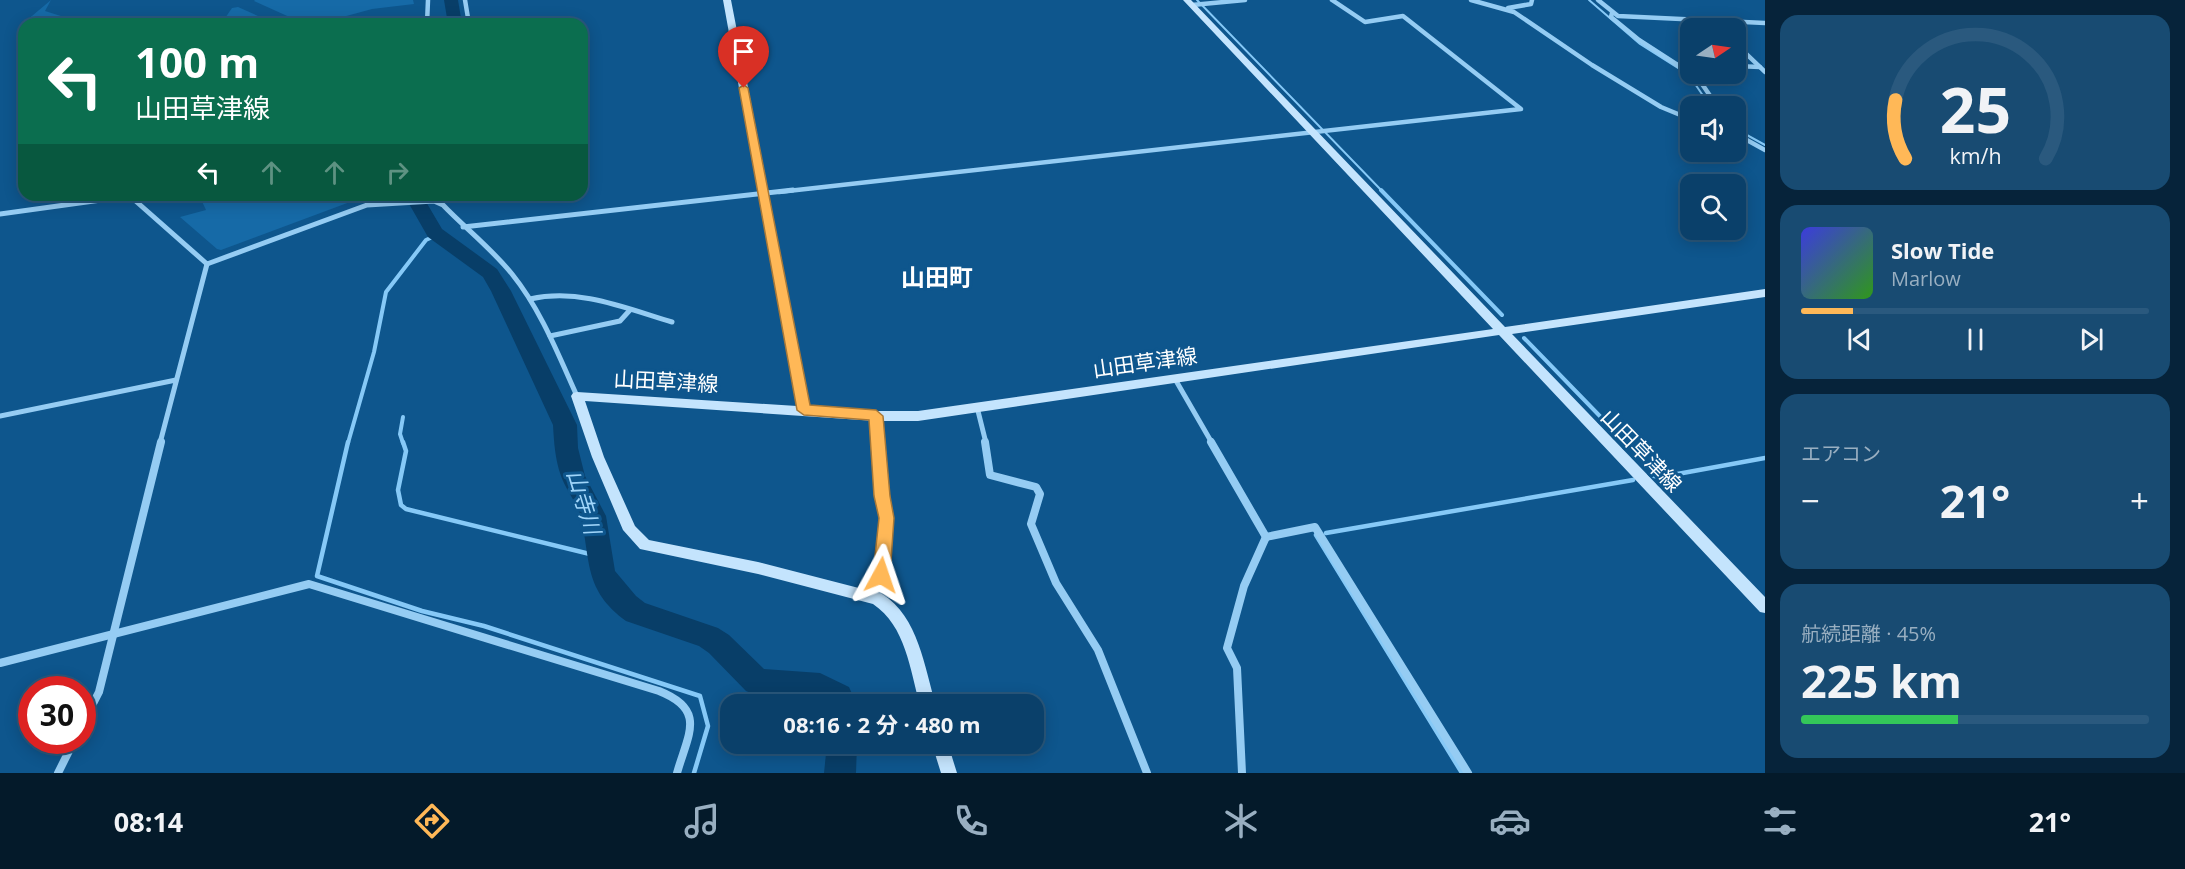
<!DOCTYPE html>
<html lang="ja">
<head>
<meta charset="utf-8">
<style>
  body { margin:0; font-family:"Open Sans","Noto Sans JP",sans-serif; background:#184b72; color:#f1f3f6; height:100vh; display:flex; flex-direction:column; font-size:22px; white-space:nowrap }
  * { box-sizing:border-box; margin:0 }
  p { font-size:20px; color:#99afc1 }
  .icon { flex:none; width:33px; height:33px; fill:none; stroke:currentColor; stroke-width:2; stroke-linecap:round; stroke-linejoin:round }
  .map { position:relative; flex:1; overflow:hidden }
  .side { display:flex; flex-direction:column; gap:15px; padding:15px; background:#06233a; width:420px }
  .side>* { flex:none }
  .banner { position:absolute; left:18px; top:18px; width:570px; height:183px; border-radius:18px; box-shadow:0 3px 15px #0003,0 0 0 2px #2a597e; background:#0b6e4f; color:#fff; overflow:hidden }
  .needle { width:39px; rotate:77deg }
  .fabs { position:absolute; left:1680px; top:18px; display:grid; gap:12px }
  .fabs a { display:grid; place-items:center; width:66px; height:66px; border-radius:12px; background:#0a406a; box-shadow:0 3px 15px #0003,0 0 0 2px #2a597e; font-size:30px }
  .speed { position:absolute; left:18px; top:676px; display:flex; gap:12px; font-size:30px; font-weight:700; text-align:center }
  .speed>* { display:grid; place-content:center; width:78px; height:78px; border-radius:50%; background:#0a406a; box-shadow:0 3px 15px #0003,0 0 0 2px #2a597e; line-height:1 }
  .speed .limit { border:9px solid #d22; background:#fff; color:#111 }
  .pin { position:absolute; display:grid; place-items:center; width:51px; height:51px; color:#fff; margin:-62px -26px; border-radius:50% 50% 50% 0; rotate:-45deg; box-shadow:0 0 6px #0007 }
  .pin .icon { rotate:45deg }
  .me { position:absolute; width:66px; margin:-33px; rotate:5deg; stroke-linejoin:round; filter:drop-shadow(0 0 4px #0008) }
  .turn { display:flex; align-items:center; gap:21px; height:126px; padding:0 18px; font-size:27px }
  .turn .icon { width:78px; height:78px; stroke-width:2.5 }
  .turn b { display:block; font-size:42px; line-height:51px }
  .lanes { display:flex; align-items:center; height:57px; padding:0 18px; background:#0003; justify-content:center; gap:30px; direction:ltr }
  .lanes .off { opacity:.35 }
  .big { font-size:45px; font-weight:700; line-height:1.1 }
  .side .tile { flex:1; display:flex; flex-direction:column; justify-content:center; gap:9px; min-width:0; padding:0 21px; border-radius:18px; background:#184b72 }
  .side .dial { align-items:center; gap:0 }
  .dial svg { height:156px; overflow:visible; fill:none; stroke:#2a597e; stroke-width:7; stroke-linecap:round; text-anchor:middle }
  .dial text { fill:#f1f3f6; stroke:none }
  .song { display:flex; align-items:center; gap:18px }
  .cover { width:72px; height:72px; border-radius:9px; background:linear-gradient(135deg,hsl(240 70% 55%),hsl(110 70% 35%)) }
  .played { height:6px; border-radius:3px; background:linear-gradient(90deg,#ffb857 15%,#2a597e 15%) }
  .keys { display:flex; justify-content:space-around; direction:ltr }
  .heat { display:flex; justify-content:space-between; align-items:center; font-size:33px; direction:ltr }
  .charge { height:9px; border-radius:4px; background:linear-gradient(90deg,#34c759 45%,#2a597e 0) }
  .trip { position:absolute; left:720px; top:694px; width:324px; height:60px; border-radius:18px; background:#0a406a; box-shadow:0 3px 15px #0003,0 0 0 2px #2a597e; font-weight:700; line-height:60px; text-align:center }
  .dock { display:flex; height:96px; justify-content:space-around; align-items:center; background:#041a2a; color:#99afc1 }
  .dock .icon { width:42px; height:42px }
  .dock .selected { color:#ffb857 }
  .dock b { font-size:27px; color:#f1f3f6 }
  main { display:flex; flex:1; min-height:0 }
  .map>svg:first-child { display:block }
</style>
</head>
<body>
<main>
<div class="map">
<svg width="1765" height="773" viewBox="0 0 1765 773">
  <rect width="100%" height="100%" fill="#0e568d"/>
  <g fill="#166aa7">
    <path d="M 51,0 L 45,11 L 83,23 L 26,21 Z"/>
    <path d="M 255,0 L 413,0 L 414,4 L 372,9 L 317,24 L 305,24 L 254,1 Z"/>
    <path d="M 238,7 L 276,24 L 221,24 L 232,8 Z"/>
    <path d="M 199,195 L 356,195 L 358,199 L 221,250 L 217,249 L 180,217 L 206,210 Z"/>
  </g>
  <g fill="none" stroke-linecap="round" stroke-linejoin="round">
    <g stroke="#86c9f7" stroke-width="2">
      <path d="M 1197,0 L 1383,192"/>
      <path d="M 1589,0 L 1640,44 L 1689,75 L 1710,106"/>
      <path d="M 1736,129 L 1765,145"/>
    </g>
    <g stroke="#86c9f7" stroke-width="4">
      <path d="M 1381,190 L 1502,315"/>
      <path d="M 1524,338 L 1626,443"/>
      <path d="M 403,417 L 400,434 L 403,443"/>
      <path d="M 348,443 L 374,352 L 386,292 L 426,240 L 437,235"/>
    </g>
    <g stroke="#86c9f7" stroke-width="4.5">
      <path d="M 348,442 L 317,576 L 422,611 L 484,626 L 700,696 L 708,726 L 694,773"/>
      <path d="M 403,442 L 406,451 L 398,490 L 401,505 L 406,509 L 598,556"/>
      <path d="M 1625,442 L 1657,475"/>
      <path d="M 1654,476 L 1661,477 L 1765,458"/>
      <path d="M 1326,533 L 1633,480"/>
      <path d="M 1316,535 L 1462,773"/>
    </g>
    <g fill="#083e68" fill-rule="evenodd">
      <path d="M 444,0 L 458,0 L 462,24 L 448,24 Z"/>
      <path d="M 404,195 L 422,195 L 442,229 L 497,269 L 511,291 L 577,425 L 578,448 L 585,476 L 606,516 L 615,571 L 636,596 L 645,603 L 718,628 L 729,635 L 764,669 L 820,673 L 849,687 L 857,705 L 825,705 L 817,701 L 776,699 L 756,695 L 746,691 L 709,653 L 699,646 L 626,621 C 584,590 591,562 581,518 C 577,503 566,490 561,476 C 555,459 554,442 553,425 L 491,291 L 483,277 L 428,237 Z"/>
      <path d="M 827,744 L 857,744 L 856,773 L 824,773 Z"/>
    </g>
    <g stroke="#95ccf3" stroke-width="4.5">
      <path d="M 465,0 L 469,24"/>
      <path d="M 1471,0 L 1514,12 L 1592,65 L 1661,107 L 1690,119"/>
      <path d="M 1598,0 L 1618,16 L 1765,23"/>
      <path d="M 1192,5 L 1245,0"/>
      <path d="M 1508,8 L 1531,4 L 1532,0"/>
      <path d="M 1612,13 L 1611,17 L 1639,40 L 1690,73"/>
      <path d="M 427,24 L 428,0"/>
      <path d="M 1736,44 L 1765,72"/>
      <path d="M 1677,65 L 1690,63"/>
      <path d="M 1736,66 L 1760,67"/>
      <path d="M 1691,74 L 1700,81 L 1717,106"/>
      <path d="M 1736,134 L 1765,150"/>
      <path d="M 779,192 L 1521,109 L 1403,16 L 1365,22 L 1332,0"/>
    </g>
    <g stroke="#95ccf3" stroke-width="5">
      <path d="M 381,195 L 386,198 L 385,203"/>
      <path d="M 0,214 L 130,196 L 207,264"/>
      <path d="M 463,227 L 793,190"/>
      <path d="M 207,264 L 367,205 L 434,201 L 443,205 C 465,228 491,248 512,274 C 541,310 558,354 577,396"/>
      <path d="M 530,299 C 580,288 625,308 672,322"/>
      <path d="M 550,336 L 620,321 L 630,310"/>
      <path d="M 1175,379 L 1212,443"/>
      <path d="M 977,407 L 986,443"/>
      <path d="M 0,416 L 176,380"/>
      <path d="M 876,416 L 878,443"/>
      <path d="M 160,443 L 207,264"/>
    </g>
    <g stroke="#95ccf3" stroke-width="8">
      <path d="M 985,442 L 990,475 L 1036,487 L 1040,494 L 1031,524 L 1056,583 L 1098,650 L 1147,773"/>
      <path d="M 1211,442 L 1266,537"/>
      <path d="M 1266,537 L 1315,527 L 1468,773"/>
      <path d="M 877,599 L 886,518 L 878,442"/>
      <path d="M 0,663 L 309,584 L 659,691 C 707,710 688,734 677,773"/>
      <path d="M 82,725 L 99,692 L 161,442"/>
      <path d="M 58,773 L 74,741"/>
      <path d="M 1242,773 L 1237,668 L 1227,648 L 1244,586 L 1266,537"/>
    </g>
    <g fill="#c4e4fd" fill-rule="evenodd">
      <path d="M 723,0 L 731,0 L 810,407 L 876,411 L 918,411 L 1493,329 L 1183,0 L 1191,0 L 1505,327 L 1765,289 L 1765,297 L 1512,334 L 1765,597 L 1765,613 L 1760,612 L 1499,335 L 918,421 L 876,421 L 585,401 L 604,457 L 635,526 L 649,540 L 758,562 L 882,594 C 919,617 924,667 936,705 L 920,705 C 910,670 906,626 873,604 L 758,574 L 640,549 L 623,530 L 592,457 L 571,396 L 573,393 L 577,392 L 797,406 Z"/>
      <path d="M 932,744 L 948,744 L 957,773 L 941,773 Z"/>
    </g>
  </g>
  <path fill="#ffb857" stroke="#a67839" stroke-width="1.5" d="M 744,85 L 748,88 L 810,405 L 876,410 L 883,416 L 890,496 L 894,518 L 890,575 L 887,580 L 881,582 L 876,580 L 873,575 L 879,518 L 874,496 L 869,420 L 804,415 L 797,410 L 739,88 Z"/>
  <g text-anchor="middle" stroke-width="6" stroke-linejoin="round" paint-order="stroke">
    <g font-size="21" fill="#fff" stroke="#0e568d">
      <text transform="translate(1145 363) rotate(-8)" y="7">山田草津線</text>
      <text transform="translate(666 382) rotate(3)" y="7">山田草津線</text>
      <text transform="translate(1641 451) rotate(46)" y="7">山田草津線</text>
    </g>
    <g font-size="22" font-style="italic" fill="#a0d5fa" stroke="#0e568d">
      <text transform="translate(584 502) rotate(73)" y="8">山寺川</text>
    </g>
    <g font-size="24" font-weight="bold" fill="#fff" stroke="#0e568d">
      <text x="937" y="286">山田町</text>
    </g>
  </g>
</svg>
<div class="fabs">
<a><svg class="needle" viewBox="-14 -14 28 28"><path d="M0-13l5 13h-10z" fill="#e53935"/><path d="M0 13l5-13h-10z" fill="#99afc1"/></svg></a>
<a><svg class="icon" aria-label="sound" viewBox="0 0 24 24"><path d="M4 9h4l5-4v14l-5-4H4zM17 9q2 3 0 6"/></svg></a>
<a><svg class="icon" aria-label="search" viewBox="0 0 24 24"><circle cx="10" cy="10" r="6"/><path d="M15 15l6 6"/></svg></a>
</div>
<div class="speed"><div class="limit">30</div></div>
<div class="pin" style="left:744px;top:88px;background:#d93025"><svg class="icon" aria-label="arrive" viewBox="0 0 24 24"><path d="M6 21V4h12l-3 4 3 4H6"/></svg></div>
<svg class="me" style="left:881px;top:575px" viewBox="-20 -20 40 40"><path d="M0-17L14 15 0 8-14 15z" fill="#ffb857" stroke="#fff" stroke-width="4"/></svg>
<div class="trip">08:16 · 2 分 · 480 m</div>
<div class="banner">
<div class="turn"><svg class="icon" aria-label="left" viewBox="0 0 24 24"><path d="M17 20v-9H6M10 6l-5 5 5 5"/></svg><div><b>100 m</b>山田草津線</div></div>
<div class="lanes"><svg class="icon" aria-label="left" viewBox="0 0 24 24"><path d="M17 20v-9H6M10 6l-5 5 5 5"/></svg><svg class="icon off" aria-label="ahead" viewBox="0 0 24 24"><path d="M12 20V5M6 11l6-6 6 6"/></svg><svg class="icon off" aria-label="ahead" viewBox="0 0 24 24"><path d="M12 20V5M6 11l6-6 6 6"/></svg><svg class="icon off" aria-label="right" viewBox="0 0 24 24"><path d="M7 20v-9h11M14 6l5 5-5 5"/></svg></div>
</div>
</div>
<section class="side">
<div class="tile dial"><svg viewBox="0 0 100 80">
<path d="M14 69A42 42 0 1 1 86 69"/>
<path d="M14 69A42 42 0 0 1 9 39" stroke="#ffb857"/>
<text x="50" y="56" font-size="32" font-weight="700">25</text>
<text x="50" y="72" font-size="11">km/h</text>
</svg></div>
<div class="tile">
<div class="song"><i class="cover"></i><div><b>Slow Tide</b><p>Marlow</p></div></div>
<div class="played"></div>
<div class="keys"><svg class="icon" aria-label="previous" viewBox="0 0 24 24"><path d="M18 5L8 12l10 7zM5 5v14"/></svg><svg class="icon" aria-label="pause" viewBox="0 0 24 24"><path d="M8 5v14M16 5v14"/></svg><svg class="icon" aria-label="next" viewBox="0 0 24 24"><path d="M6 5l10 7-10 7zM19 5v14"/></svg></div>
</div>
<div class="tile"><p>エアコン</p>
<div class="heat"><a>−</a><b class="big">21°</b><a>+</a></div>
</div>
<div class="tile"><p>航続距離 · 45%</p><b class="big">225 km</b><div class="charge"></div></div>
</section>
</main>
<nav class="dock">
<b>08:14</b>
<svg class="icon selected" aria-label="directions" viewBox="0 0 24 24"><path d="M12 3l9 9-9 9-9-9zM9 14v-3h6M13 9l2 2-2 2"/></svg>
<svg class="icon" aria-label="music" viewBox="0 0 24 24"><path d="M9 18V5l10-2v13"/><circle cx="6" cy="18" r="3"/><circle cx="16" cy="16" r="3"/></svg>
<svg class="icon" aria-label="phone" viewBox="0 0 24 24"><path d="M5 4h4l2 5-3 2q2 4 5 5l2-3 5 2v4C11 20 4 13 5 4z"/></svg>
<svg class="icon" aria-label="climate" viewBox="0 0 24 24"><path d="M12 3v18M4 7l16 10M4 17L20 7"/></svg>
<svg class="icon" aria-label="car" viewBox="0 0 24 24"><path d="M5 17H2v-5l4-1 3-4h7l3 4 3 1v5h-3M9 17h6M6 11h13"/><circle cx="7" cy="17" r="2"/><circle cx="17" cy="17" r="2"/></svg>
<svg class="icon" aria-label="filters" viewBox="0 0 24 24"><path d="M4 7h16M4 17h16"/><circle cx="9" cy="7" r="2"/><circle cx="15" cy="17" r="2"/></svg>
<b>21°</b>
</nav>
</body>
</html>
